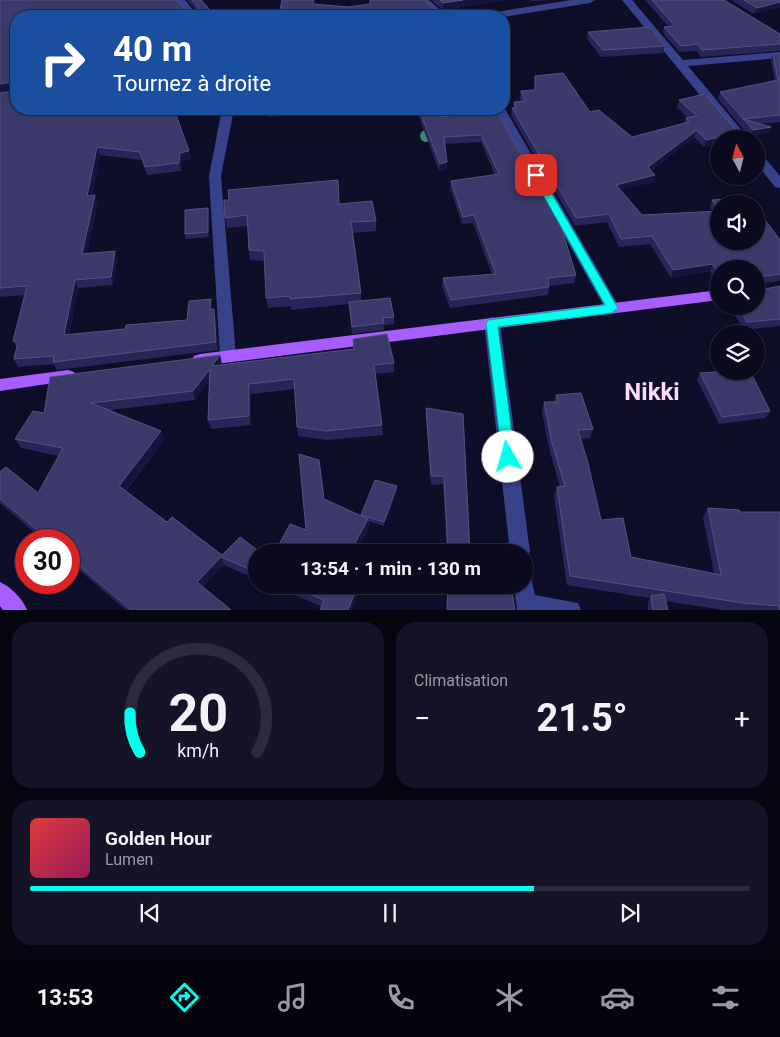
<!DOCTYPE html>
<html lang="fr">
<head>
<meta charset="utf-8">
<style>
  body { margin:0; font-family:Roboto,sans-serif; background:#141328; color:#f1f3f6; height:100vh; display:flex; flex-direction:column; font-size:19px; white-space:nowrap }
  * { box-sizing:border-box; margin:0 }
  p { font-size:16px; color:#9a9aa4 }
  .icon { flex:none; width:28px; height:28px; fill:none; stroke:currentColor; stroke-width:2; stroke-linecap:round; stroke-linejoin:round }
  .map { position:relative; height:610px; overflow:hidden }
  .drawer { display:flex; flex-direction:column; gap:12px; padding:12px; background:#060611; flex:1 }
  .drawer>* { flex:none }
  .hud { position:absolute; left:10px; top:10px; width:500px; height:105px; border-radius:20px; box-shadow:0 1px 4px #0004,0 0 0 1px #2b2b3d; background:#1a4fa0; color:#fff; overflow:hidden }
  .needle { width:32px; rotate:353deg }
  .tools { position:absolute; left:710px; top:130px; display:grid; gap:10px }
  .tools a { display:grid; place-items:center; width:55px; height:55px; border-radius:50%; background:#0b0a1f; box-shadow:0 1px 4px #0004,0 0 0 1px #2b2b3d; font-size:25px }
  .speed { position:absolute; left:15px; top:529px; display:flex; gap:10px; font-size:25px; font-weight:700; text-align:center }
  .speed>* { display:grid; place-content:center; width:65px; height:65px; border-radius:50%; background:#0b0a1f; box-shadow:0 1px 4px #0004,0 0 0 1px #2b2b3d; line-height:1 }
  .speed .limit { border:8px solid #d22; background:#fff; color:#111 }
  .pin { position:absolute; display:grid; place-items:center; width:42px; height:42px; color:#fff; margin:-21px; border-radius:10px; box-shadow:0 2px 8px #0006 }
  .me { position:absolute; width:55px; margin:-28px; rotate:353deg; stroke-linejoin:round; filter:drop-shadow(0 0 4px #0008) }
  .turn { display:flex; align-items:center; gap:18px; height:105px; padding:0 20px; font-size:22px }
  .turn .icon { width:65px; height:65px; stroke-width:2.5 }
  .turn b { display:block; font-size:35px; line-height:42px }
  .big { font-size:38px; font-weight:700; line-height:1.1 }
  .drawer .card { flex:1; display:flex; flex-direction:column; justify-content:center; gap:8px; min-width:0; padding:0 18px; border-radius:20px; background:#141328 }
  .drawer .dial { align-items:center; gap:0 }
  .dial svg { height:130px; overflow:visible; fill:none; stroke:#2b2b3d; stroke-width:7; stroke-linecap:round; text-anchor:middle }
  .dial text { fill:#f1f3f6; stroke:none }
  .song { display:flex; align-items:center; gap:15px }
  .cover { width:60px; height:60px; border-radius:8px; background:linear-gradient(135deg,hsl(0 70% 55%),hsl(330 70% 35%)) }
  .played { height:5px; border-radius:2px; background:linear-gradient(90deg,#03ffee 70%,#2b2b3d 70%) }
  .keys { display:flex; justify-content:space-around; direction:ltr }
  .heat { display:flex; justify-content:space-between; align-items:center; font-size:28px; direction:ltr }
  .drawer .tiles { flex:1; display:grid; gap:12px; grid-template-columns:1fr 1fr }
  .card:last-child { grid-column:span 2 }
  .trip { position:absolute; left:248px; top:544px; width:285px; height:50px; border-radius:25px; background:#0b0a1f; box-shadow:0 1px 4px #0004,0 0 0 1px #2b2b3d; font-weight:700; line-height:50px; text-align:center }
  .dock { display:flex; height:80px; justify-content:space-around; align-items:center; background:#04040c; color:#9a9aa4 }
  .dock .icon { width:35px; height:35px }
  .dock .selected { color:#03ffee }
  .dock b { font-size:22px; color:#f1f3f6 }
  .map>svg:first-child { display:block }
</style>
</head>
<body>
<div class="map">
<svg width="780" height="610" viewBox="0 0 780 610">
  <rect width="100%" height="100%" fill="#0f0e29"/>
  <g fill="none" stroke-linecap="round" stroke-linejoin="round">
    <g fill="#37428b" fill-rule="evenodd">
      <path d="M 175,0 L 185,0 L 198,16 L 188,16 Z"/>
      <path d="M 418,0 L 429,0 L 447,16 L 436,16 Z"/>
      <path d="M 571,0 L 595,0 L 590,3 L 504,17 L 484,16 L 489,13 Z"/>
      <path d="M 622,0 L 632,0 L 683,60 L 780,52 L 780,58 L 688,66 L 749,139 L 736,139 Z"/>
      <path d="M 504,107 L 620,308 L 617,312 L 607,312 L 493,109 Z"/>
      <path d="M 222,109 L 234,109 L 221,176 L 236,356 L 234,360 L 228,362 L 222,360 L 220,356 L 209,176 Z"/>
      <path d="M 756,151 L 760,152 L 780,176 L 780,188 L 775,187 L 756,163 Z"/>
      <path d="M 492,317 L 497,319 L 500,323 L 530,552 L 524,559 L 524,552 L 510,552 L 484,323 L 487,319 Z"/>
      <path d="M 524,576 L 531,578 L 535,595 L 578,603 L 581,610 L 517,610 L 514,585 L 524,585 Z"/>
    </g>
    <g fill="#a85eff" fill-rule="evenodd">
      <path d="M 719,290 L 719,300 L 200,366 L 194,364 L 192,360 L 194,356 L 200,354 Z"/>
      <path d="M 68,370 L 74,372 L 76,376 L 74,380 L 0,391 L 0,379 Z"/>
      <path d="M 0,582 C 11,587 22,598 27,610 L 3,610 L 0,606 Z"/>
    </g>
  </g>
  <circle fill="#388671" cx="426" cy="136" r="6"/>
  <g fill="#282659">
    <path d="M 187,0 L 201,0 L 215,16 L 16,109 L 208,109 L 208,111 L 176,113 L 191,159 L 182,161 L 181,171 L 147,175 L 142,160 L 100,155 L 92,196 L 98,203 L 87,253 L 117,259 L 113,285 L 78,288 L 69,335 L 125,329 L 187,320 L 212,307 L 212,309 L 216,317 L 218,350 L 57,370 L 54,364 L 18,367 L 14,359 L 17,348 L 13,341 L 25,295 L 0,297 L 0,93 L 15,91 L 14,89 L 0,93 L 185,10 L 195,9 Z"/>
    <path d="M 431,0 L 505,0 L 443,10 Z"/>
    <path d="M 531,0 L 552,0 L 531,1 Z"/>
    <path d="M 645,0 L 724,0 L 780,34 L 780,51 L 700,57 L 697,51 L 679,52 L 663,33 L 664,27 L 668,26 Z"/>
    <path d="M 731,0 L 780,0 L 780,7 L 754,14 Z"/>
    <path d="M 588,32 L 665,46 L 663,53 L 601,57 L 587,39 Z"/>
    <path d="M 780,53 L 780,122 L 760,124 L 771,127 L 768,133 L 750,137 L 718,99 L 720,92 L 775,81 L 771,61 L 773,54 Z"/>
    <path d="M 535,76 L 590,112 L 632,137 L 684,123 L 686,118 L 688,118 L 677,107 L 679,100 L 738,133 L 736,139 L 719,139 L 719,144 L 704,147 L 694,137 L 651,171 L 655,175 L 653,182 L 621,190 L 642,215 L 712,211 L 710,208 L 712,200 L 780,240 L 780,281 L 758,284 L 757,288 L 760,290 L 780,286 L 780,326 L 744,330 L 730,306 L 756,306 L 719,269 L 719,286 L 710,271 L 671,278 L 650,244 L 619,247 L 607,222 L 575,226 L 511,115 L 512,108 L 513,108 L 514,102 L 521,102 L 520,98 L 521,91 L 534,90 Z"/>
    <path d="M 267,109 L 340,109 L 340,112 L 268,117 Z"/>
    <path d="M 416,109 L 441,109 L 442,117 L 496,110 L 576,275 L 574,283 L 549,286 L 548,295 L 450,308 L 442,286 L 443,278 L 492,274 L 473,223 L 462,224 L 450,188 L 451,181 L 495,175 L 481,142 L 445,144 L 447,170 L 439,171 Z"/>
    <path d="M 339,204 L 376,221 L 376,231 L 352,233 L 361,293 L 361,301 L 394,317 L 394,324 L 384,325 L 384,330 L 352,334 L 349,304 L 291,310 L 291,306 L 268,308 L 266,298 L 265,261 L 250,260 L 249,250 L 248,226 L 227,228 L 225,218 Z"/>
    <path d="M 208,208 L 209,212 L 209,237 L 186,239 L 185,234 Z"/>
    <path d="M 353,339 L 394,363 L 394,372 L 375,374 L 382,425 L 383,435 L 327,440 L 298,436 L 295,389 L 251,394 L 251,425 L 211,429 L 208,420 L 209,382 L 195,400 L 110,410 L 164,440 L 126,491 L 167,522 L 222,555 L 256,552 L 256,579 L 224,565 L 203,587 L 231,610 L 126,610 L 69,561 L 69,540 L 43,540 L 0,503 L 0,472 L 38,493 L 59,456 L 21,448 L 15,439 L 44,413 L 220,355 L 222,365 L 353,349 Z"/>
    <path d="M 700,373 L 770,411 L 766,418 L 719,424 L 697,380 Z"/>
    <path d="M 556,395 L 593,429 L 590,438 L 581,439 L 601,520 L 631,557 L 714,573 L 703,517 L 708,508 L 739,510 L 780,610 L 723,610 L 666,601 L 668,610 L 648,610 L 648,603 L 650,598 L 567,585 L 554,496 L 557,487 L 560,487 L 550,452 L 542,412 L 544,402 L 554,402 Z"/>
    <path d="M 426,408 L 470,552 L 447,552 L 443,484 L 431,485 L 426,417 Z"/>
    <path d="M 397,486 L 397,491 L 384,526 L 369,521 L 369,528 L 357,549 L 276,550 L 306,530 L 324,499 L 361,516 L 361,515 Z"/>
    <path d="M 270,585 L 359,585 L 359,591 L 352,610 L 320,610 L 321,606 Z"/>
  </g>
  <g fill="#16153e">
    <path d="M 463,0 L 505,0 L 443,10 L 443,3 Z"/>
    <path d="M 780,2 L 780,7 L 754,14 L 757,8 Z"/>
    <path d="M 13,82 L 16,89 L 0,93 L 0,84 Z"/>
    <path d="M 771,127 L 768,133 L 750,137 L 753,130 Z"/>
    <path d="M 697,130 L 694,137 L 646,175 L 648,167 Z"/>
    <path d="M 738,133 L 736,139 L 719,139 L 719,144 L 704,147 L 706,140 Z"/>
    <path d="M 97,147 L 100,155 L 90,204 L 87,196 Z"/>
    <path d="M 189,151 L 191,159 L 182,161 L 181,171 L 179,163 L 180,153 Z"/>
    <path d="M 447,162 L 447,170 L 439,171 L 440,164 Z"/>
    <path d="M 655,175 L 653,182 L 614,192 L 616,185 Z"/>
    <path d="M 95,195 L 98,203 L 85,262 L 82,254 Z"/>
    <path d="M 208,208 L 209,212 L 209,237 L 208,232 Z"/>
    <path d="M 115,251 L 117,259 L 113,285 L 111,277 Z"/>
    <path d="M 713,264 L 710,271 L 671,278 L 673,270 Z"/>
    <path d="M 75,280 L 78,288 L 67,343 L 64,335 Z"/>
    <path d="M 211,299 L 212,307 L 211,317 L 210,309 Z"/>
    <path d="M 214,309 L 216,317 L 218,350 L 216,342 Z"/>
    <path d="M 220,355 L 222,365 L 214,376 L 212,366 Z"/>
    <path d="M 210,369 L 212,378 L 195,400 L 193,391 Z"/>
    <path d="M 249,384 L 251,394 L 251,425 L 249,416 Z"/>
    <path d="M 161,431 L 164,440 L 122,495 L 119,486 Z"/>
    <path d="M 397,486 L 397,491 L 384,526 L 384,522 Z"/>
    <path d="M 368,519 L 369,528 L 355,552 L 353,547 Z"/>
    <path d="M 221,557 L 224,565 L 200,591 L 197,582 Z"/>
    <path d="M 358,585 L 359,585 L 359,591 L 352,610 L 348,610 Z"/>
  </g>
  <g fill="#3b3a6a" stroke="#535382">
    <path d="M 0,0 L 177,0 L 185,10 L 199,9 L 192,0 L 201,0 L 215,16 L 16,16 L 16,109 L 174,109 L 189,151 L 180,153 L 179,163 L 145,167 L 140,152 L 97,147 L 87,196 L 95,195 L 82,254 L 115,251 L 111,277 L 75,280 L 64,335 L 125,329 L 126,325 L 187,320 L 189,301 L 211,299 L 210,309 L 214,309 L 216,342 L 53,362 L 54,356 L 14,359 L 18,341 L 13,341 L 27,286 L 0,288 L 0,93 L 15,91 L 13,82 L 0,84 Z"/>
    <path d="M 282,0 L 314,0 L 313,4 L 348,7 L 370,4 L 370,0 L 424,0 L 435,10 L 440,11 L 443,16 L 279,16 Z"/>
    <path d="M 440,0 L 463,0 L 443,3 Z"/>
    <path d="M 652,0 L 724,0 L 780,34 L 780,44 L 702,50 L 698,44 L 681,46 L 664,27 L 675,26 Z"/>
    <path d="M 744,0 L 780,0 L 780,2 L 757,8 Z"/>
    <path d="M 650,27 L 665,46 L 603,50 L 588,32 Z"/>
    <path d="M 780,53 L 780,115 L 743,119 L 771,127 L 753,130 L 720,92 L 778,80 L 773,54 Z"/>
    <path d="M 563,73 L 590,112 L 599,110 L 632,137 L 689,122 L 686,118 L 697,116 L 679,100 L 705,94 L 738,133 L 706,140 L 697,130 L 648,167 L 655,175 L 616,185 L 642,215 L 719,211 L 719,241 L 756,241 L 756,208 L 780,240 L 780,274 L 758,277 L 757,288 L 760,290 L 780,286 L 780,319 L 747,322 L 738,306 L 756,306 L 756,269 L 719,269 L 719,274 L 713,264 L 673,270 L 652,236 L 621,239 L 609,214 L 576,218 L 512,108 L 516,108 L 514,102 L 525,101 L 521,91 L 535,90 L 535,76 Z"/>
    <path d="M 419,109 L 441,109 L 442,117 L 496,110 L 559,220 L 576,275 L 548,278 L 549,287 L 451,300 L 443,278 L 496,274 L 474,215 L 463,217 L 451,181 L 499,174 L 481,135 L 444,137 L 447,162 L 440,164 Z"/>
    <path d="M 338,180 L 339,204 L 372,201 L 376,221 L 351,222 L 361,293 L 290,299 L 290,296 L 266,298 L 264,251 L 249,250 L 247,215 L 225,218 L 224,200 L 229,200 L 228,190 Z"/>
    <path d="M 748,198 L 753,204 L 719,204 L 719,210 L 712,200 Z"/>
    <path d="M 208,208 L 208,232 L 185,234 L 185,210 Z"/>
    <path d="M 390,298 L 394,317 L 383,318 L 384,323 L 352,327 L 349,302 Z"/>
    <path d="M 387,334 L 394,363 L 374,365 L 382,425 L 326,431 L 297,427 L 294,379 L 249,384 L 249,416 L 208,420 L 210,369 L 193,391 L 91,403 L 161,431 L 119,486 L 167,522 L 172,517 L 222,555 L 240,537 L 260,552 L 256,552 L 256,572 L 221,557 L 197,582 L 231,610 L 131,610 L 69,557 L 69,540 L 49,540 L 0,499 L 0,472 L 6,467 L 38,493 L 63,448 L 15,439 L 33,411 L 44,413 L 50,377 L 220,355 L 212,366 L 354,349 L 353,339 Z"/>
    <path d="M 730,371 L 750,371 L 770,411 L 722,417 L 700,373 Z"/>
    <path d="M 581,393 L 593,429 L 578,430 L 588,463 L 601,520 L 623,518 L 631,557 L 721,575 L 708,508 L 739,510 L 740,512 L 780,512 L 780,610 L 779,610 L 779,606 L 743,603 L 570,576 L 557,487 L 565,486 L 552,443 L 544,402 L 558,402 L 556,395 Z"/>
    <path d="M 426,408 L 463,414 L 470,552 L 448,552 L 444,476 L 431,476 Z"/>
    <path d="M 299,454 L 319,460 L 324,499 L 368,519 L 353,547 L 361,550 L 360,552 L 261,552 L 265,546 L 276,550 L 290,524 L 306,530 Z"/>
    <path d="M 375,480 L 397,486 L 384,522 L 361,515 Z"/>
    <path d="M 289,585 L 358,585 L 348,610 L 320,610 L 324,600 Z"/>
    <path d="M 448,585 L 511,585 L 515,610 L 447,610 Z"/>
    <path d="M 664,594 L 668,610 L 653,610 L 651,596 Z"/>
  </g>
  <path fill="#03ffee" stroke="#02a69b" d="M 536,172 L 541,175 L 618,308 L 612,313 L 498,327 L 515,457 L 513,461 L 504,461 L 502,457 L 486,323 L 488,320 L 605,305 L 532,175 Z"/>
  <g text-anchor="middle" stroke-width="5" stroke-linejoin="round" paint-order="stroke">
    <g font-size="24" font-weight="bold" fill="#ffd9f8" stroke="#0f0e29">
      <text x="652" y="400">Nikki</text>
    </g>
  </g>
</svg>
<div class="tools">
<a><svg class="needle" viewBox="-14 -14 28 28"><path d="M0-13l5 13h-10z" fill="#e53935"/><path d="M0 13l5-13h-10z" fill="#9a9aa4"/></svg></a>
<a><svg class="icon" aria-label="sound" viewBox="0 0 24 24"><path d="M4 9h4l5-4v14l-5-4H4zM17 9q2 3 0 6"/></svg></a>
<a><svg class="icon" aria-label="search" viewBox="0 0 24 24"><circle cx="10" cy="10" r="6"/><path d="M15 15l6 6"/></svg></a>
<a><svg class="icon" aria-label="layers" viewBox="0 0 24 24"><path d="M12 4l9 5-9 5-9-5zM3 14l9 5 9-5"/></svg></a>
</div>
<div class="speed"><div class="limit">30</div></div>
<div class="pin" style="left:536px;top:175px;background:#d93025"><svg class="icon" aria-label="arrive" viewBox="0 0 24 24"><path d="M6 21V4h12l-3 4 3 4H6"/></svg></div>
<svg class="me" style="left:508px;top:457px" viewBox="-20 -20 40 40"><circle r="19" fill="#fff"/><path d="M0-13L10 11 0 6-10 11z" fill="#03ffee"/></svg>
<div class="trip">13:54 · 1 min · 130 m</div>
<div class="hud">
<div class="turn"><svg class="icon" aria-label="right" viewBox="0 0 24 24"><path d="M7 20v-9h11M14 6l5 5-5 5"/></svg><div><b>40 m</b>Tournez à droite</div></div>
</div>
</div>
<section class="drawer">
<div class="tiles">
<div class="card dial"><svg viewBox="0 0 100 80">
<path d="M14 69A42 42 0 1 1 86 69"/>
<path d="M14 69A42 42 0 0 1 8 45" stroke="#03ffee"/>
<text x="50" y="56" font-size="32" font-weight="700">20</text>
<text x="50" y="72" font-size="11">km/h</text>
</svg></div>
<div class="card"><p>Climatisation</p>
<div class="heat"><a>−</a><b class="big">21.5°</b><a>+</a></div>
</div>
<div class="card">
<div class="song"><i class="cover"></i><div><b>Golden Hour</b><p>Lumen</p></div></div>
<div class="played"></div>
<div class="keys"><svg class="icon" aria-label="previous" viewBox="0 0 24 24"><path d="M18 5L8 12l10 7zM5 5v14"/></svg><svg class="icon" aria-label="pause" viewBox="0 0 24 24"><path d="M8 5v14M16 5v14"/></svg><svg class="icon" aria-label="next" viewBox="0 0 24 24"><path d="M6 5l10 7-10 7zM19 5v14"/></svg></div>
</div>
</div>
</section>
<nav class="dock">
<b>13:53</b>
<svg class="icon selected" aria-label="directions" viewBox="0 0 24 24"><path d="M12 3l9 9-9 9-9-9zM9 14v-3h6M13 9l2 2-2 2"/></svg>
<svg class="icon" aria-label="music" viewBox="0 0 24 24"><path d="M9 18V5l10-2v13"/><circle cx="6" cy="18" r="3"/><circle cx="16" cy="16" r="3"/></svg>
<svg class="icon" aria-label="phone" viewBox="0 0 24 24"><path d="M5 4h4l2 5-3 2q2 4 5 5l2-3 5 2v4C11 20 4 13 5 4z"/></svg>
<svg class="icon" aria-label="climate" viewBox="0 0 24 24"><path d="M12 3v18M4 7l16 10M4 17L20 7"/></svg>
<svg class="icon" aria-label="car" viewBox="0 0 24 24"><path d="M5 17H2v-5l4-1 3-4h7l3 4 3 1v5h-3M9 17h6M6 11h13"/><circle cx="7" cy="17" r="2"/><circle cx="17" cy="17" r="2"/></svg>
<svg class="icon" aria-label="filters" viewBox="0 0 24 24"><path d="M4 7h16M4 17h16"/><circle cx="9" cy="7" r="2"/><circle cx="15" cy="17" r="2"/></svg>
</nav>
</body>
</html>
